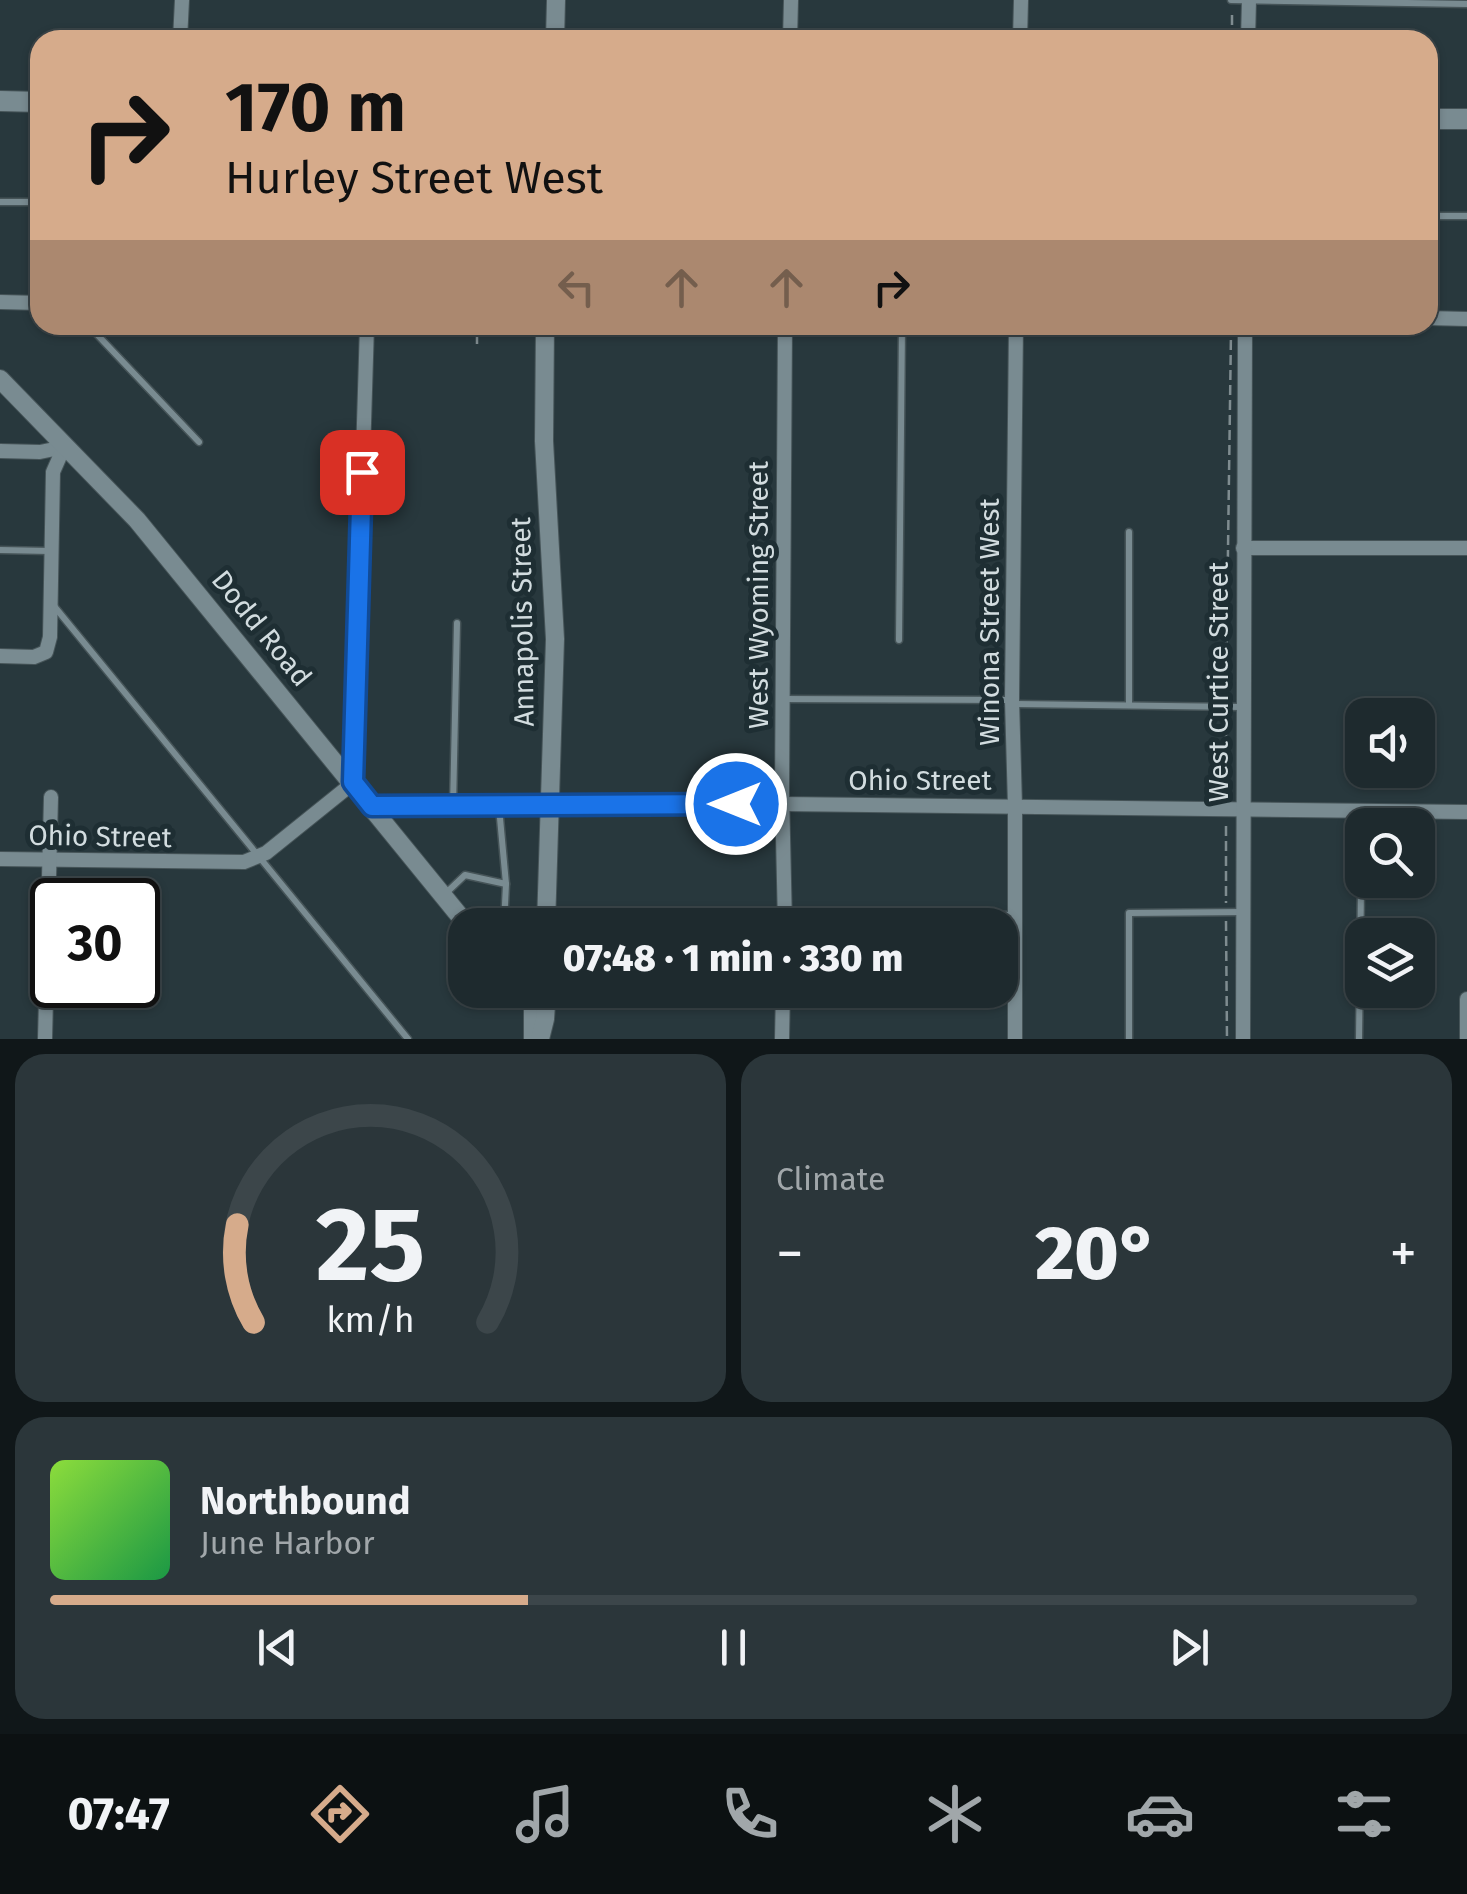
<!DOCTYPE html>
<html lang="en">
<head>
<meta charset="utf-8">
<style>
  body { margin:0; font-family:"Fira Sans",sans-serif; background:#2b363a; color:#f1f3f6; height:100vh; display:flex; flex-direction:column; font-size:38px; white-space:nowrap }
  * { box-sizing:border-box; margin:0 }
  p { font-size:32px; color:#a1a7aa }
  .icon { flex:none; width:55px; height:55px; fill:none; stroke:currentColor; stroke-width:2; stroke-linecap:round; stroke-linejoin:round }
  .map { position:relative; height:1039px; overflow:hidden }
  .sheet { display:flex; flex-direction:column; gap:15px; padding:15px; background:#101719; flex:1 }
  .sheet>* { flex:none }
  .guide { position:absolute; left:30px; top:30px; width:1408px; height:305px; border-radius:30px; box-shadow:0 2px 8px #0004,0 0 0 2px #3c464a; background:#d6ab8b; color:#111; overflow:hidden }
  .buttons { position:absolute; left:1345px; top:698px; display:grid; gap:20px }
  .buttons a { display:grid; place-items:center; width:90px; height:90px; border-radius:20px; background:#1e2a2e; box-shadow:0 2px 8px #0004,0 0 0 2px #3c464a; font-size:50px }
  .speed { position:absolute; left:30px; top:878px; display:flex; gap:20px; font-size:50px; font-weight:700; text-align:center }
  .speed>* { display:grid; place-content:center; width:130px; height:130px; border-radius:50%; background:#1e2a2e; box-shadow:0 2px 8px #0004,0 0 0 2px #3c464a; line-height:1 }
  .speed .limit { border:5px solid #111; border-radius:15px; background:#fff; color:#111 }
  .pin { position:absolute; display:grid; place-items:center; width:85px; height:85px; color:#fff; margin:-42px; border-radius:20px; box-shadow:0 5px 15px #0006 }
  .me { position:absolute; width:110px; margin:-55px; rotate:270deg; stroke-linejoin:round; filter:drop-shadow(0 0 8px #0008) }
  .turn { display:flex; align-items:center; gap:35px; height:210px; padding:0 30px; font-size:45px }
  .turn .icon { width:130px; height:130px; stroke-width:2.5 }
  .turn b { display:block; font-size:70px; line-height:85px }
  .lanes { display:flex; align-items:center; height:95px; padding:0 30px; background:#0003; justify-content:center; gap:50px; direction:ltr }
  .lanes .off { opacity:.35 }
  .big { font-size:75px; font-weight:800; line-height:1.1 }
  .sheet .widget { flex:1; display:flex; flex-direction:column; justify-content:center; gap:15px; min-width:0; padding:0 35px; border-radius:30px; background:#2b363a }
  .sheet .dial { align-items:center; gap:0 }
  .dial svg { height:260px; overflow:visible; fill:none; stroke:#3c464a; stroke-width:7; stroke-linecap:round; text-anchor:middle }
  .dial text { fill:#f1f3f6; stroke:none }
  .song { display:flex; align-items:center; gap:30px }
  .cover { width:120px; height:120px; border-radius:15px; background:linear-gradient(135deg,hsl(90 70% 55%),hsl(140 70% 35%)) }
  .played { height:10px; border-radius:5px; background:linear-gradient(90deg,#d6ab8b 35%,#3c464a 35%) }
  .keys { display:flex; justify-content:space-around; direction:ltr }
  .heat { display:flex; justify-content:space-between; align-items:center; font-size:55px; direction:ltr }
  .sheet .tiles { flex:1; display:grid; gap:15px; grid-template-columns:1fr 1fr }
  .widget:last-child { grid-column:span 2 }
  .trip { position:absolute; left:448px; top:908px; width:570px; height:100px; border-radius:30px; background:#1e2a2e; box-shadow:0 2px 8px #0004,0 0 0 2px #3c464a; font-weight:800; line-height:100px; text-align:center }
  .tab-bar { display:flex; height:160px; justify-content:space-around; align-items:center; background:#0c1112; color:#a1a7aa }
  .tab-bar .icon { width:70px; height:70px }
  .tab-bar .selected { color:#d6ab8b }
  .tab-bar b { font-size:45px; color:#f1f3f6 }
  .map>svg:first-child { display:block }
</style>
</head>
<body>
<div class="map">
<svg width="1467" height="1039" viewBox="0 0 1467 1039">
  <rect width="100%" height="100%" fill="#28383d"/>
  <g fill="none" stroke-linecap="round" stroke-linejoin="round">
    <g stroke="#465458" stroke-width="9">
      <g id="service">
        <path d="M 1231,0 L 1467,4"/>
        <path d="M 0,202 L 40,202"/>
        <path d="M 1428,216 L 1467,216"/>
        <path d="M 88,325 L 199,442"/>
        <path d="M 0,550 L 50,551"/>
        <path d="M 54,606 L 408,1039"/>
        <path d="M 899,640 L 902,325"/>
        <path d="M 783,699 L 1010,700"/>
        <path d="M 1013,704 L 1241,707"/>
        <path d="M 1129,705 L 1129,532"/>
        <path d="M 453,807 L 457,623"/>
        <path d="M 499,807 L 506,884 L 504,925"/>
        <path d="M 445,894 L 465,875 L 506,884"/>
        <path d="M 786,912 L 1014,915"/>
        <path d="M 1129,1039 L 1129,913 L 1243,912"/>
        <path d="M 1359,1039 L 1362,812"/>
      </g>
    </g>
    <g stroke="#465458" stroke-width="16">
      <g id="minor">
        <path d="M 180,40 L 182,0"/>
        <path d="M 790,40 L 791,0"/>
        <path d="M 1020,40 L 1021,0"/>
        <path d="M 1248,40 L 1249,0"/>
        <path d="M 0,302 L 40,303"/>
        <path d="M 1428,318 L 1467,319"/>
        <path d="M 0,451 L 40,452 L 64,447"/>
        <path d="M 1243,548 L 1467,548"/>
        <path d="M 0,656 L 34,657 L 46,652 L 50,637 L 53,472 L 64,447"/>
        <path d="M 372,806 L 782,804 L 1467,812"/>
        <path d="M 0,859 L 244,862 L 266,853 L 353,783 L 367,325"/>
        <path d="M 785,925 L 782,793 L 785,325"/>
        <path d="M 45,1039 L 51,797"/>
        <path d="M 782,1039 L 783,990"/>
        <path d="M 1015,1039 L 1015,806 L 1012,700 L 1016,325"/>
        <path d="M 1243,1039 L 1245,325"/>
        <path d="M 1467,1039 L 1467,999"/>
      </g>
    </g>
    <g stroke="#465458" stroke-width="20">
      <g id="tertiary">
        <path d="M 555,40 L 556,0"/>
        <path d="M 545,325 L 544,441 L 555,639 L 546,925"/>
        <path d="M 0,379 L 137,520 L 467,925"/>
        <path d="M 533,990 L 533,1039"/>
        <path d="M 540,1039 L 545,1019 L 547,990"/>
      </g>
    </g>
    <g stroke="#465458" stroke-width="22">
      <g id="secondary">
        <path d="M 0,101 L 40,102"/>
        <path d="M 1428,119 L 1467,119"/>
      </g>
    </g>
    <g stroke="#7f8c90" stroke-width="2.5" stroke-dasharray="10 5" stroke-linecap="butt">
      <path d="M 1232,40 L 1232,12"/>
      <path d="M 477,344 L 477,325"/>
      <path d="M 1226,695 L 1231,331"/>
      <path d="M 1226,718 L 1226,792 L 1229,793"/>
      <path d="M 1226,826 L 1226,903"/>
      <path d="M 1226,921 L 1227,1039"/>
    </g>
    <use href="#service" stroke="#798b91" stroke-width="6"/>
    <use href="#minor" stroke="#798b91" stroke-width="14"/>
    <use href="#tertiary" stroke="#798b91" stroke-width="18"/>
    <use href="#secondary" stroke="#798b91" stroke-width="20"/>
  </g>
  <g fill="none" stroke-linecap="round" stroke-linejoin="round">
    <g stroke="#114b97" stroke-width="25">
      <path id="route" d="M 362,472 L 353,782 L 372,806 L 736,804"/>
    </g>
    <use href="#route" stroke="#1a73e8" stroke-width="18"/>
  </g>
  <g text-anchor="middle" stroke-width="10" stroke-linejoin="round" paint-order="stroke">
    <g font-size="28" fill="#d2dcdf" stroke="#1e2e33">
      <text transform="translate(758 595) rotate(-90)" y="10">West Wyoming Street</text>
      <text transform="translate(522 622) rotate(-91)" y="10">Annapolis Street</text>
      <text transform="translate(989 622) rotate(-90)" y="10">Winona Street West</text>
      <text transform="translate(262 628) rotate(51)" y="10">Dodd Road</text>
      <text transform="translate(1218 682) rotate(-90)" y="10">West Curtice Street</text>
      <text x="920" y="790">Ohio Street</text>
      <text transform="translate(100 836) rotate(1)" y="10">Ohio Street</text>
    </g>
  </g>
</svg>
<div class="buttons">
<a><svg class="icon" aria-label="sound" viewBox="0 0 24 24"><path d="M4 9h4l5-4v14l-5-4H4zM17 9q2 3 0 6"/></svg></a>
<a><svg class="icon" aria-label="search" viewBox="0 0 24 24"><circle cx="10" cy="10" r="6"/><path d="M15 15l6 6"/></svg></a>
<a><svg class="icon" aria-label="layers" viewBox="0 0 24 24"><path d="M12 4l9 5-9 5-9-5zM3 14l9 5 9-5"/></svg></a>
</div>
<div class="speed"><div class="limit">30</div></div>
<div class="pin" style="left:362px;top:472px;background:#d93025"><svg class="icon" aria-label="arrive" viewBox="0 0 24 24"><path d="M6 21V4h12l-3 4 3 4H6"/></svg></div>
<svg class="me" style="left:736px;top:804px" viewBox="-20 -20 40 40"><circle r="17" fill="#1a73e8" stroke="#fff" stroke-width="3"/><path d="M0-11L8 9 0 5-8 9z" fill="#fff"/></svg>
<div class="trip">07:48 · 1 min · 330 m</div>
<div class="guide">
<div class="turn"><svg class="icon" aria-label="right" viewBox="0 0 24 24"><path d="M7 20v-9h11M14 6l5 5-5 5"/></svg><div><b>170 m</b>Hurley Street West</div></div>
<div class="lanes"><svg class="icon off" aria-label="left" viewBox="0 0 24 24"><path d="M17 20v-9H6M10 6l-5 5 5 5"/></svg><svg class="icon off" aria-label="ahead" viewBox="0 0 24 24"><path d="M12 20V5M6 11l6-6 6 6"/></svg><svg class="icon off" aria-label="ahead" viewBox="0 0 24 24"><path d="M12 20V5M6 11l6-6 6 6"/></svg><svg class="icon" aria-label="right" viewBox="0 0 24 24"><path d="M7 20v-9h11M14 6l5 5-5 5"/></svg></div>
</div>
</div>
<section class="sheet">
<div class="tiles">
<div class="widget dial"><svg viewBox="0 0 100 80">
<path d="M14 69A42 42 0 1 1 86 69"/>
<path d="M14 69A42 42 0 0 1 9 39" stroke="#d6ab8b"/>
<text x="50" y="56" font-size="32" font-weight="700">25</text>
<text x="50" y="72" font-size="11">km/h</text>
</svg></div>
<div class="widget"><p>Climate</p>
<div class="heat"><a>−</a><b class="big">20°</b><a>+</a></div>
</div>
<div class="widget">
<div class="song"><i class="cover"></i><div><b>Northbound</b><p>June Harbor</p></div></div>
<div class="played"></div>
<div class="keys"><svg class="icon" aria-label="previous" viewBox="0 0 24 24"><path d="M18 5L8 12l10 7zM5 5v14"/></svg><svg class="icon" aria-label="pause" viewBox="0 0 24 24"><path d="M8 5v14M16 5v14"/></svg><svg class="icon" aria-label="next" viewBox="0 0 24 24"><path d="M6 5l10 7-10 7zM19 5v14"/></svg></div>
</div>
</div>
</section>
<nav class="tab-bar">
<b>07:47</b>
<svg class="icon selected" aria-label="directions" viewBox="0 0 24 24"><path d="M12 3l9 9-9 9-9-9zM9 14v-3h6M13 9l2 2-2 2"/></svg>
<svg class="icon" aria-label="music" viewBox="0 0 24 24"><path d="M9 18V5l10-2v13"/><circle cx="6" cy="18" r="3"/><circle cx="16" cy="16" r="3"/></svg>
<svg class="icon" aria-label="phone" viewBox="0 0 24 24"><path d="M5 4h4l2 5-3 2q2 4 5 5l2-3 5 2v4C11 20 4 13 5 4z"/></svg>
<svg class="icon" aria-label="climate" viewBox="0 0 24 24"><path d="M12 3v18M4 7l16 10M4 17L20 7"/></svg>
<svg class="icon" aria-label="car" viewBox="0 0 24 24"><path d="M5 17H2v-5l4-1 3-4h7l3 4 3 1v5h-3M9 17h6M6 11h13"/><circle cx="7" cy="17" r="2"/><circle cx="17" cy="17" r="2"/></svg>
<svg class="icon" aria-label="filters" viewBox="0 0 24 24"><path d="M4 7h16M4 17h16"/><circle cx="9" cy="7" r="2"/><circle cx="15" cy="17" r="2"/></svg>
</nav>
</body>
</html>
